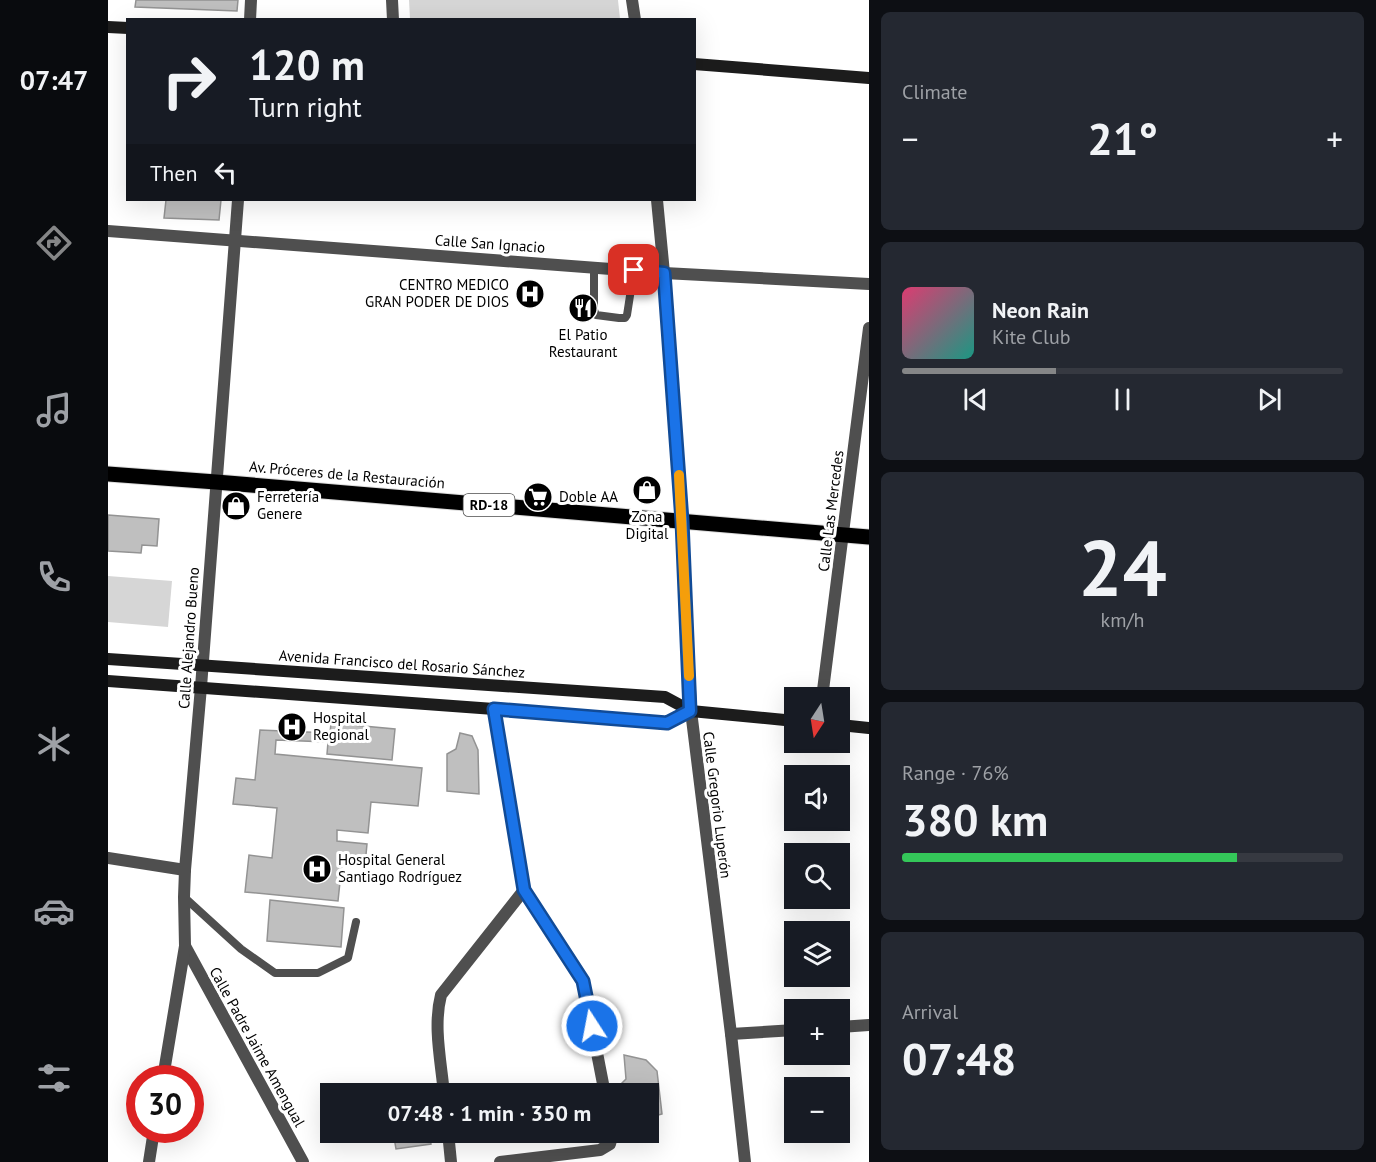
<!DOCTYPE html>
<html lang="en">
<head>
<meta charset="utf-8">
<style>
  body { margin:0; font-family:"PT Sans",sans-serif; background:#242831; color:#f1f3f6; height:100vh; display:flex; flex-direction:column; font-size:22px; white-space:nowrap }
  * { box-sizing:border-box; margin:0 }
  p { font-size:20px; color:#9ea1a6 }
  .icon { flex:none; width:33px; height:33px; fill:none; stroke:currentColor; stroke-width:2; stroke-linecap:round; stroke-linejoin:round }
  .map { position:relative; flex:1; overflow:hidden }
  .panel { display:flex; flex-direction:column; gap:12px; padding:12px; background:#0d0f14; width:507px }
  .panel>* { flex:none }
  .guide { position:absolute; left:18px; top:18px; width:570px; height:183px; border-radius:0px; box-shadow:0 6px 24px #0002; background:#171b24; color:#f1f3f6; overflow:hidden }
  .needle { width:39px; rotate:192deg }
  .controls { position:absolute; left:676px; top:687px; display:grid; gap:12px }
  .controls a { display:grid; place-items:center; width:66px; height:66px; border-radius:0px; background:#171b24; box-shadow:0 6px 24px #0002; font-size:30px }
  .speed { position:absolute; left:18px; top:1065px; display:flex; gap:12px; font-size:30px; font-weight:700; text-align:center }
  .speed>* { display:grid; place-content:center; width:78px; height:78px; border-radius:50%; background:#171b24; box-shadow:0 6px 24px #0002; line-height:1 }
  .speed .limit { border:9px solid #d22; background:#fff; color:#111 }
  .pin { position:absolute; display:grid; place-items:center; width:51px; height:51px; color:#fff; margin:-26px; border-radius:12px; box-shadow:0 3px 9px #0006 }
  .me { position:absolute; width:66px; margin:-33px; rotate:349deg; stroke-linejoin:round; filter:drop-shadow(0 0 4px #0008) }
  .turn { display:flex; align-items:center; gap:21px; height:126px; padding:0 24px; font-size:27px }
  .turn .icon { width:78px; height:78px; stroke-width:2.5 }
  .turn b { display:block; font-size:42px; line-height:51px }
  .then { display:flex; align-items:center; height:57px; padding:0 24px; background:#0003; gap:12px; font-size:22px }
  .big { font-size:45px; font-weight:700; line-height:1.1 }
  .panel .tile { flex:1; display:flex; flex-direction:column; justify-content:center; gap:9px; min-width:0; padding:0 21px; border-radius:9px; background:#242831 }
  .panel .dial { align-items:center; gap:0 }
  .dial b { font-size:78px; line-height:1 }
  .song { display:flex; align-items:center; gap:18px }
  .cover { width:72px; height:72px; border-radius:9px; background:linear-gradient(135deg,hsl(340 70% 55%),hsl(170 70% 35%)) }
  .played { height:6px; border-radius:3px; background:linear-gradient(90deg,#858687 35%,#363941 35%) }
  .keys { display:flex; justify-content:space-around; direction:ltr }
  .heat { display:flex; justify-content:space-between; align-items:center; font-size:33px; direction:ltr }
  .charge { height:9px; border-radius:4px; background:linear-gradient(90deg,#34c759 76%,#363941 0) }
  .trip { position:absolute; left:212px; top:1083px; width:339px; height:60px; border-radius:0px; background:#171b24; box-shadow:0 6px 24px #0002; font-weight:700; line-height:60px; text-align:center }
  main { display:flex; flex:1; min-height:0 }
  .dock { display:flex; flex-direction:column; width:108px; justify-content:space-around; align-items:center; background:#090b0e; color:#9ea1a6 }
  .dock .icon { width:42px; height:42px }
  .dock .on { color:#858687 }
  .dock b { font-size:27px; color:#f1f3f6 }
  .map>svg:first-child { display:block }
</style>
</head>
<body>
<main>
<nav class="dock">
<b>07:47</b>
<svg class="icon on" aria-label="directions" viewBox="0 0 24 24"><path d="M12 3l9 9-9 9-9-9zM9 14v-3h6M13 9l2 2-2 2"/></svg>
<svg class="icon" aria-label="music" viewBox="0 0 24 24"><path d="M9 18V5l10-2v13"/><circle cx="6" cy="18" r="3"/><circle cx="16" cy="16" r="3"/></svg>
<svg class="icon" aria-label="phone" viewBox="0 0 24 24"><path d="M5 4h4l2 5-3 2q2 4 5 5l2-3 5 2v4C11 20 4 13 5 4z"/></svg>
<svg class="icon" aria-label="climate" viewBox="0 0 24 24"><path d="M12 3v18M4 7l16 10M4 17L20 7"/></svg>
<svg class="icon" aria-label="car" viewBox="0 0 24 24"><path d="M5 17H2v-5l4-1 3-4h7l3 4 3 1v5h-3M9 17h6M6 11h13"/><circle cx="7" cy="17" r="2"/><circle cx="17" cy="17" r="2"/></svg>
<svg class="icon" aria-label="filters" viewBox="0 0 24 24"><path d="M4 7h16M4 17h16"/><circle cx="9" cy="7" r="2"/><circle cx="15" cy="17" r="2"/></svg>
</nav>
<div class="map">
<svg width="761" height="1162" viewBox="0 0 761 1162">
  <rect width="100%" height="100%" fill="#fff"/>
  <g fill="#d6d6d6">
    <path d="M 301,0 L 510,0 L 512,19 L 302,19 Z"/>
    <path d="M 0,576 L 64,581 L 60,627 L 0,622 Z"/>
  </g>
  <g fill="#bfbfbf" stroke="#939393" stroke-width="1.5">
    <path d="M 28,0 L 130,0 L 129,11 L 27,7 Z"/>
    <path d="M 58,200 L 113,200 L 111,220 L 56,218 Z"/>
    <path d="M 0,515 L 51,519 L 49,546 L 34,545 L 33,553 L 0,551 Z"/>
    <path d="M 223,723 L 287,729 L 284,760 L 219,754 L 220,742 L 168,740 L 167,754 L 314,768 L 310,806 L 263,802 L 260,833 L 229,830 L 229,841 L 259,844 L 257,865 L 234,863 L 230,901 L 137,892 L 141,855 L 164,858 L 169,808 L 125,804 L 128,778 L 147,780 L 152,730 L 222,733 Z"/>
    <path d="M 352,733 L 364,736 L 370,750 L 371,794 L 339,791 L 339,754 L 348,749 Z"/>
    <path d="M 162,900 L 236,908 L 233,947 L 159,941 Z"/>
    <path d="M 516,1055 L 538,1060 L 549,1071 L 554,1114 L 540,1118 L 540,1094 L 512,1094 L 511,1086 L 518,1079 Z"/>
    <path d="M 466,1086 L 466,1094 L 403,1094 L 403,1090 Z"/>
    <path d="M 285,1132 L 321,1132 L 323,1144 L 288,1149 Z"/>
    <path d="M 349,1132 L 397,1132 L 397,1134 L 350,1141 Z"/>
    <path d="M 406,1132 L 429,1132 L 429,1134 L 406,1135 Z"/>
  </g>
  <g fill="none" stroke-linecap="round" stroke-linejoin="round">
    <g stroke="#dbdbdb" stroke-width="17">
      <path id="primary" d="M 0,474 L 108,482 L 761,537"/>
    </g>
    <g stroke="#4f4f4f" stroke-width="8">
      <path d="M 486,267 L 486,310 L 488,315 L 511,318 L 517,318 L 519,315 L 526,270"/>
      <path d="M 76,897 L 133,949 L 167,973 L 210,973 L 240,958 L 248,922"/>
    </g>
    <g stroke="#4f4f4f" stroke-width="12">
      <path d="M 284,0 L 285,20"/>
      <path d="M 524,0 L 527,20"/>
      <path d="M 142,20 L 143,0"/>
      <path d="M 549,200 L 556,273 L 574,521 L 583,711 L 623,1034 L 637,1162"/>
      <path d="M 0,231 L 556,273 L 761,284"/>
      <path d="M 714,698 L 761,328"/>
      <path d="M 0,858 L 77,870"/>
      <path d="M 416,890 L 475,981 L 497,1094"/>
      <path d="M 77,946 L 195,1162"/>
      <path d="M 732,1027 L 761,1025"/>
      <path d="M 623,1034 L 687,1030"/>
      <path d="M 55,1078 L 77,946 L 76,897 L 77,870 L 93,687 L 130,200"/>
      <path d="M 336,1094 C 333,1061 325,1026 333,995 L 416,890 L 386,709"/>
      <path d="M 340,1132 L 343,1162"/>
      <path d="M 41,1162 L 46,1130"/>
      <path d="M 392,1162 L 492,1150 L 502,1144 L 505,1132"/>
    </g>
    <g stroke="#1c1c1c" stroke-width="12">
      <path d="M 0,27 L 20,28"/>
      <path d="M 586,64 L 761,78"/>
      <path d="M 0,659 L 557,697 L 583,711 L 687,721"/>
      <path d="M 0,681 L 386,709 L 559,723 L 583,711"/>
      <path d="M 732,725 L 761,728"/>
    </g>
    <use href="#primary" stroke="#000" stroke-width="15"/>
  </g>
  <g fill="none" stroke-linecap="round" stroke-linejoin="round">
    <g stroke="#114b97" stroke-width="15">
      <path id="route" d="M 484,1026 L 475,981 L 416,890 L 386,709 L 559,723 L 582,711 L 574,521 L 556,273 L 526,270"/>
    </g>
    <use href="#route" stroke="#1a73e8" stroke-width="10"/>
    <path stroke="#f59e0b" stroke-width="10" d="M 571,475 L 581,676"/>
  </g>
  <defs>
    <g id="hospital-disc" transform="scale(1.5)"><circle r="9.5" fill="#000" stroke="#fff"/><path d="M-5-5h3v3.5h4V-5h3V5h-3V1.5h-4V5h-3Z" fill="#fff"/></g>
    <g id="restaurant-disc" transform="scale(1.5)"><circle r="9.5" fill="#000" stroke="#fff"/><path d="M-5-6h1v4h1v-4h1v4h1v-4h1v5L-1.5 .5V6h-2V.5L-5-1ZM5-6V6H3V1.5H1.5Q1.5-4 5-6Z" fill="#fff"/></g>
    <g id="shop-disc" transform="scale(1.5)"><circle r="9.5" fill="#000" stroke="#fff"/><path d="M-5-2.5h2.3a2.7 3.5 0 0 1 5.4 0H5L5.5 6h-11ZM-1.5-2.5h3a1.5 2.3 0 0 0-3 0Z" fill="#fff"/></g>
    <g id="supermarket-disc" transform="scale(1.5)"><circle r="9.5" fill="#000" stroke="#fff"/><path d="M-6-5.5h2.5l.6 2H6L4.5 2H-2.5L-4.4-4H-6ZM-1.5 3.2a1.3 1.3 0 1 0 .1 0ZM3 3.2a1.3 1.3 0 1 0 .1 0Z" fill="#fff"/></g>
  </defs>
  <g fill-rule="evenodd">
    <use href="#hospital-disc" x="422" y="294"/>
    <use href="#restaurant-disc" x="475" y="308"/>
    <use href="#shop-disc" x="539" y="490"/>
    <use href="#supermarket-disc" x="430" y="497"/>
    <use href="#shop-disc" x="128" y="506"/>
    <use href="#hospital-disc" x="184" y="727"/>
    <use href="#hospital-disc" x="209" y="869"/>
  </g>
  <g text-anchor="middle" stroke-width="6" stroke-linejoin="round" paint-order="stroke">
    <rect fill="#fff" stroke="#4c4c4c" stroke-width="1.5" x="355.5" y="494" width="51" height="22" rx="4.5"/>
    <g font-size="14" font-weight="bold" fill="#000">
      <text x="381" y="510">RD-18</text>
    </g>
    <g font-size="15" fill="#000" stroke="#fff">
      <text transform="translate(382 244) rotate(4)" y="5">Calle San Ignacio</text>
      <text transform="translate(239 475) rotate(5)" y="5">Av. Próceres de la Restauración</text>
      <text transform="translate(723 511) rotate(-83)" y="5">Calle Las Mercedes</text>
      <text transform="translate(81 638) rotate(-86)" y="5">Calle Alejandro Bueno</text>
      <text transform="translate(294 664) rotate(4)" y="5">Avenida Francisco del Rosario Sánchez</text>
      <text transform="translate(609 805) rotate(83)" y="5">Calle Gregorio Luperón</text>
      <text transform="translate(149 1047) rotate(61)" y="5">Calle Padre Jaime Amengual</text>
    </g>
    <g font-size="15" fill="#000" stroke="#fff" text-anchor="start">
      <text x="401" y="290" text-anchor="end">CENTRO MEDICO<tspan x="401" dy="17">GRAN PODER DE DIOS</tspan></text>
      <text x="475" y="340" text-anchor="middle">El Patio<tspan x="475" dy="17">Restaurant</tspan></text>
      <text x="149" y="502">Ferretería<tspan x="149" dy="17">Genere</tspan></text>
      <text x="451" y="502">Doble AA</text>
      <text x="539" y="522" text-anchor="middle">Zona<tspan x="539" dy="17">Digital</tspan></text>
      <text x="205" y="723">Hospital<tspan x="205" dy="17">Regional</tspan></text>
      <text x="230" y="865">Hospital General<tspan x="230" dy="17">Santiago Rodríguez</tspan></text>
    </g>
  </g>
</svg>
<div class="controls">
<a><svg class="needle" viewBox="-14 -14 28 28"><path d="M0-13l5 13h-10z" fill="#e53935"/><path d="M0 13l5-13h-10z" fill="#9ea1a6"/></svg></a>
<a><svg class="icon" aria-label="sound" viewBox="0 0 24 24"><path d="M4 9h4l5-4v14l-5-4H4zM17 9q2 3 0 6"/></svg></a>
<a><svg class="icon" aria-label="search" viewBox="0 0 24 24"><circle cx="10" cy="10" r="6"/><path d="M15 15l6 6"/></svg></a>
<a><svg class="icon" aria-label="layers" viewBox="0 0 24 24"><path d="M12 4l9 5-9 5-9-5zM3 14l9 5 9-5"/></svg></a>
<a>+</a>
<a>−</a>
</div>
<div class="speed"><div class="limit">30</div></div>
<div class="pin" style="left:526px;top:270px;background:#d93025"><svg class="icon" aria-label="arrive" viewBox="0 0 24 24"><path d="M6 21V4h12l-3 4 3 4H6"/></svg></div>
<svg class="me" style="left:484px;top:1026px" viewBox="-20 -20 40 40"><circle r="17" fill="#1a73e8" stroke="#fff" stroke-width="3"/><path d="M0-11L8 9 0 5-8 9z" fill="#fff"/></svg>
<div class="trip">07:48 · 1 min · 350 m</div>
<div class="guide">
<div class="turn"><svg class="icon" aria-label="right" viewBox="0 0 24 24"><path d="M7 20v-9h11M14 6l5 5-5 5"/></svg><div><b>120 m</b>Turn right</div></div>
<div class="then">Then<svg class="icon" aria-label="left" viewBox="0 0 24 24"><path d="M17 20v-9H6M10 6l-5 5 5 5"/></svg></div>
</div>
</div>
<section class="panel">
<div class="tile"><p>Climate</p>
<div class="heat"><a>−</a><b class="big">21°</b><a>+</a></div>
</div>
<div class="tile">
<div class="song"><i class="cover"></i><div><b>Neon Rain</b><p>Kite Club</p></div></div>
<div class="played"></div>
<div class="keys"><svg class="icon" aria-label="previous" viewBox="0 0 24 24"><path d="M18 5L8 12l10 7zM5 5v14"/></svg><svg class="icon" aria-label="pause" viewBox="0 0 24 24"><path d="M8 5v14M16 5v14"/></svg><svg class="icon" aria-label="next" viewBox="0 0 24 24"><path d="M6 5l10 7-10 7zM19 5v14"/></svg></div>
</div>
<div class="tile dial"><b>24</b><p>km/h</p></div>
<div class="tile"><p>Range · 76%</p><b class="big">380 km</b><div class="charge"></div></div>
<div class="tile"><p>Arrival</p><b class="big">07:48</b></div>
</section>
</main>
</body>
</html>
